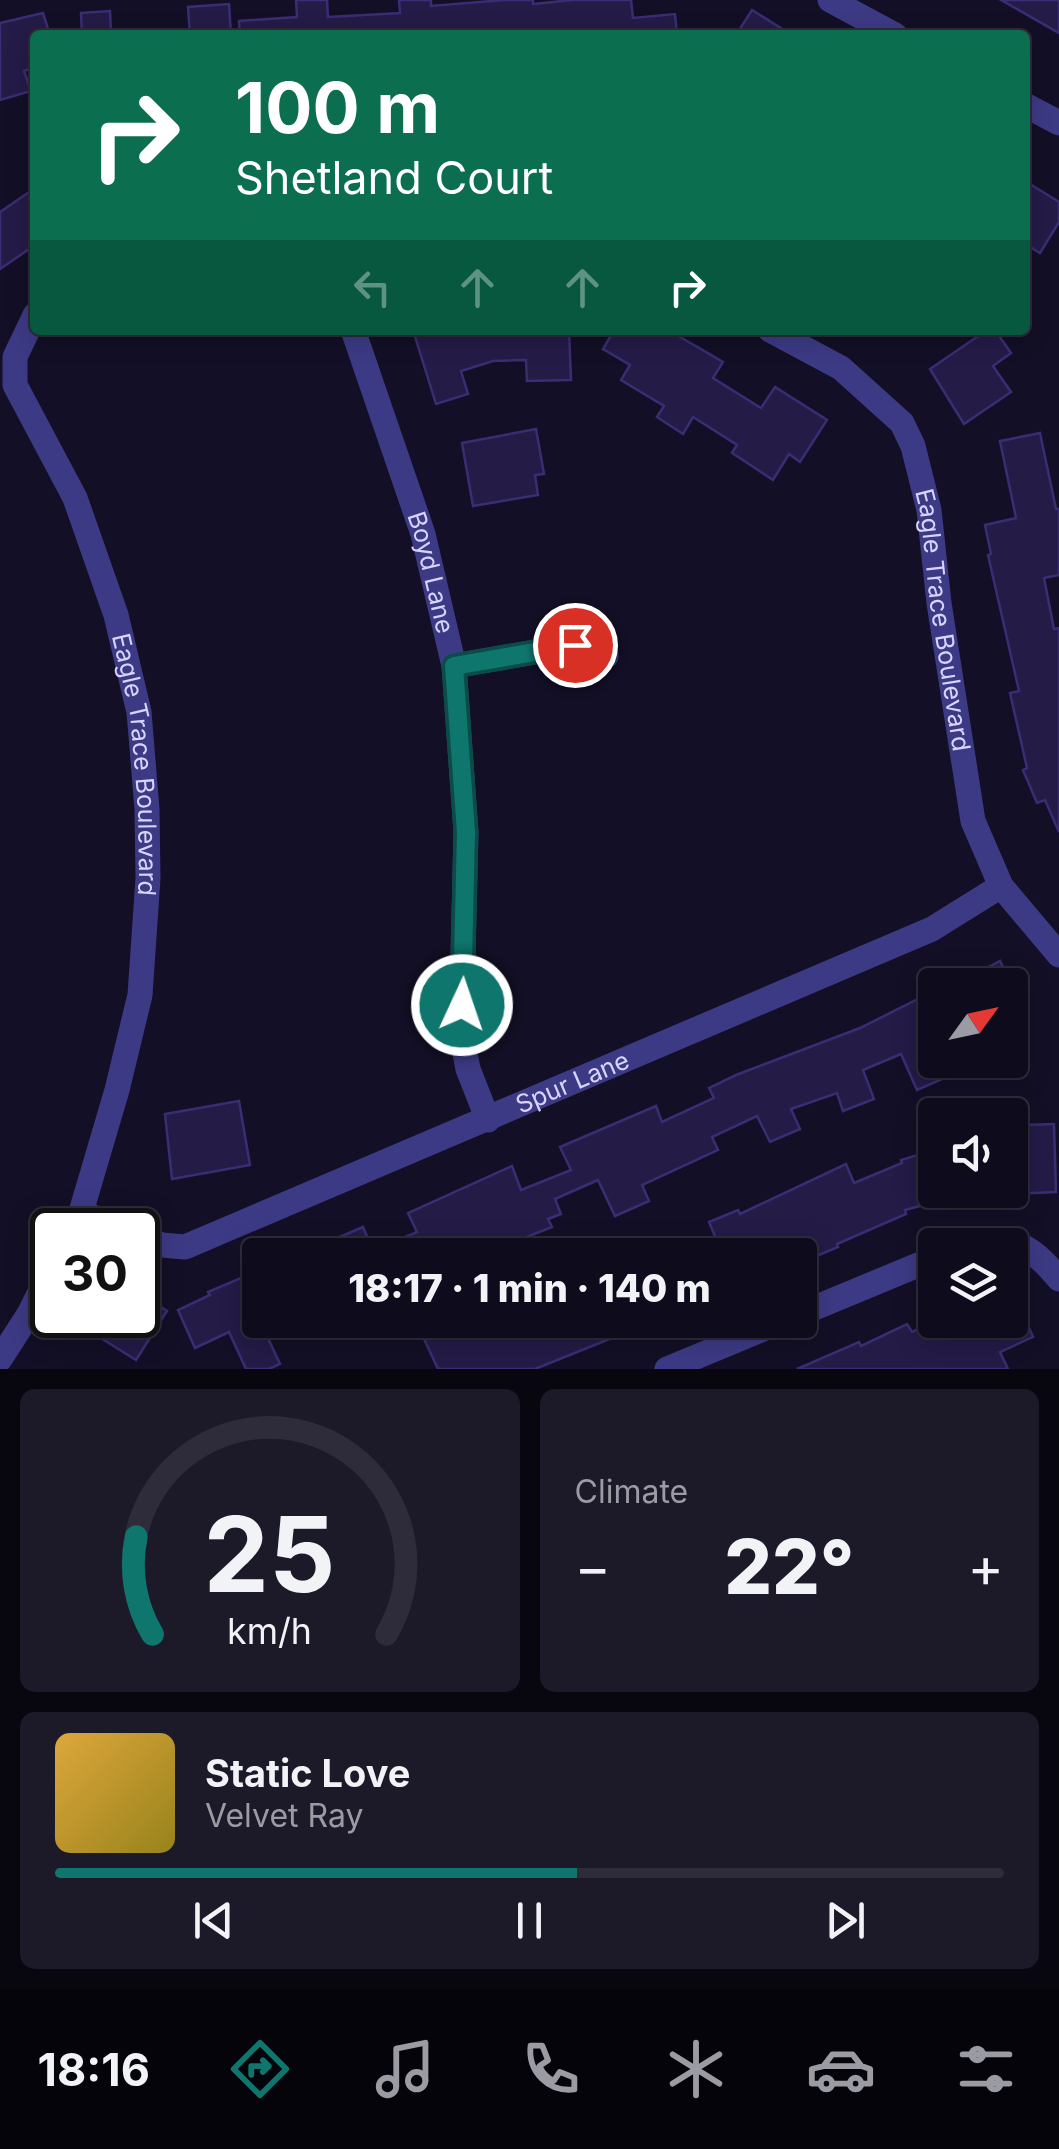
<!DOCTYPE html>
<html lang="en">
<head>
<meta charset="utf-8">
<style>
  body { margin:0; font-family:Inter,sans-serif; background:#1c1929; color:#f1f3f6; height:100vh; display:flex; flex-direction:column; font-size:38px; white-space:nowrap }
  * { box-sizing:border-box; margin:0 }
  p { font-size:32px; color:#9b9ba3 }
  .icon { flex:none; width:55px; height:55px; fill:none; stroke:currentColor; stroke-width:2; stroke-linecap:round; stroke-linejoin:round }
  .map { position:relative; height:1369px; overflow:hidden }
  .side { display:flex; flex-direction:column; gap:20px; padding:20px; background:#08060f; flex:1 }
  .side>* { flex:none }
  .top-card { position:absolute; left:30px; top:30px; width:1000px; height:305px; border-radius:10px; box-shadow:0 5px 25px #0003,0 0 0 2px #2e2b3b; background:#0b6e4f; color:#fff; overflow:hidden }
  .needle { width:65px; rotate:57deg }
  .controls { position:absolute; left:918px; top:968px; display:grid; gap:20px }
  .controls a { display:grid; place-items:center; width:110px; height:110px; border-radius:10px; background:#0e0b1c; box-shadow:0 5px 25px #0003,0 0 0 2px #2e2b3b; font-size:50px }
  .speed { position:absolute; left:30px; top:1208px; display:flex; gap:20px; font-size:50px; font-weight:700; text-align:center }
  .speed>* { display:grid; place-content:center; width:130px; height:130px; border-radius:50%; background:#0e0b1c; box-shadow:0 5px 25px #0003,0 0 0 2px #2e2b3b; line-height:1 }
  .speed .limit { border:5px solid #111; border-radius:15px; background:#fff; color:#111 }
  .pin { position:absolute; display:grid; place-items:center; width:85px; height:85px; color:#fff; margin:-42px; border:5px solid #fff; border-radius:50%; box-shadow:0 2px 10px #0007 }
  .me { position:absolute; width:110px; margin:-55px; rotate:3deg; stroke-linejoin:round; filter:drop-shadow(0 0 8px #0008) }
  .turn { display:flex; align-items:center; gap:35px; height:210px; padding:0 40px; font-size:45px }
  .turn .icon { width:130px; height:130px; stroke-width:2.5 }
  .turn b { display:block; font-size:70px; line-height:85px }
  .lanes { display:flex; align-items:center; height:95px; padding:0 40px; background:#0003; justify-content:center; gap:50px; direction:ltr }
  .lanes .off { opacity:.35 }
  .big { font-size:75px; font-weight:800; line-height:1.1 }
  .side .tile { flex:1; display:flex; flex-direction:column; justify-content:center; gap:15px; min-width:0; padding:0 35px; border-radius:15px; background:#1c1929 }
  .side .dial { align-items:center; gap:0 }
  .dial svg { height:260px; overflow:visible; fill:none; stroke:#2e2b3b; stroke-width:7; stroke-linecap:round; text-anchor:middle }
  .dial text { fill:#f1f3f6; stroke:none }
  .song { display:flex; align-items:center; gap:30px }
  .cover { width:120px; height:120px; border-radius:15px; background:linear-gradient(135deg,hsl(40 70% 55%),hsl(50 70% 35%)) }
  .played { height:10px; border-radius:5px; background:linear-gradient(90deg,#0f766e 55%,#2e2b3b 55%) }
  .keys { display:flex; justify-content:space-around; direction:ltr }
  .heat { display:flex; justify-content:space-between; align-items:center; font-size:55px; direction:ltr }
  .side .tiles { flex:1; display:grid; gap:20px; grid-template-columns:1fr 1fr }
  .tile:last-child { grid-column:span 2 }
  .trip { position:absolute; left:242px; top:1238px; width:575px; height:100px; border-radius:10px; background:#0e0b1c; box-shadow:0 5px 25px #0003,0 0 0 2px #2e2b3b; font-weight:800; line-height:100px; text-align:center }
  .tab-bar { display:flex; height:160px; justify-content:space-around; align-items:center; background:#06040b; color:#9b9ba3 }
  .tab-bar .icon { width:70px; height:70px }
  .tab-bar .active { color:#0f766e }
  .tab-bar b { font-size:45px; color:#f1f3f6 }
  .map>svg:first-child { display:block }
</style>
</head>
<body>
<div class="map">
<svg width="1059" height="1369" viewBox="0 0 1059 1369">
  <rect width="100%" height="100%" fill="#130f26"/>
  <g fill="#241b47" stroke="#3b2d73" stroke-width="2.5">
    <path d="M 296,0 L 327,0 L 328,17 L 400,13 L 399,0 L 431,0 L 431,6 L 504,0 L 533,0 L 533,4 L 572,0 L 631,0 L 633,18 L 675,14 L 677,35 L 240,35 L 239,21 L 297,17 Z"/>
    <path d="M 1001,0 L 1059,0 L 1059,33 Z"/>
    <path d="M 229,4 L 231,35 L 190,35 L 188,7 Z"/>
    <path d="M 752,10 L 792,35 L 736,35 Z"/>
    <path d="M 110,11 L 111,35 L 82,35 L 81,13 Z"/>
    <path d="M 43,13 L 50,35 L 35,35 L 35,67 L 24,71 L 31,91 L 0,100 L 0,23 Z"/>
    <path d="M 1025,181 L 1059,202 L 1059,222 L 1040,253 L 1025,244 Z"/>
    <path d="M 35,188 L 35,245 L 0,269 L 0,212 Z"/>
    <path d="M 413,330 L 569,330 L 571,380 L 527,381 L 526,360 L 493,361 L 461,371 L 468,394 L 436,404 Z"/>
    <path d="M 614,330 L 668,330 L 723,362 L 713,378 L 761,408 L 775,387 L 827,420 L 800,462 L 789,454 L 773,480 L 732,453 L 737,445 L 693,417 L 683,434 L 657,417 L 664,406 L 621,380 L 630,365 L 603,349 Z"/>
    <path d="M 987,330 L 995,330 L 1011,353 L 993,366 L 1011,392 L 964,424 L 930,369 Z"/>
    <path d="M 536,429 L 544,474 L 535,475 L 538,495 L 473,506 L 462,443 Z"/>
    <path d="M 1040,433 L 1056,509 L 1059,509 L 1059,575 L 1044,578 L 1054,629 L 1059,628 L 1059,832 L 1045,800 L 1037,803 L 1023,770 L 1027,768 L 1010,693 L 1019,691 L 988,555 L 991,554 L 985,525 L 1016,518 L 1000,441 Z"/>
    <path d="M 1000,961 L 1012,985 L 955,985 Z"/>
    <path d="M 918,999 L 935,1037 L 935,1060 L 945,1060 L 951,1075 L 917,1090 L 901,1054 L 863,1070 L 874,1099 L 843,1111 L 837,1093 L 791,1109 L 800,1129 L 770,1142 L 757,1116 L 712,1137 L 718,1150 L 642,1185 L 649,1201 L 615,1216 L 598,1180 L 555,1199 L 561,1214 L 548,1219 L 552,1227 L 496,1249 L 498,1255 L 465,1255 L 457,1239 L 425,1255 L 298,1255 L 363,1227 L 373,1251 L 417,1232 L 408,1213 L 512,1166 L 521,1190 L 571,1170 L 560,1147 L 656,1106 L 662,1122 L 714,1098 L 709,1088 L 736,1075 L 860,1028 Z"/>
    <path d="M 239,1101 L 250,1165 L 172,1179 L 165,1114 Z"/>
    <path d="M 1054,1124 L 1056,1192 L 1010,1194 L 1010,1143 L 1025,1143 L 1024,1125 Z"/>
    <path d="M 935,1150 L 935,1202 L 905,1210 L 906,1214 L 837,1244 L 838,1247 L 819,1255 L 683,1255 L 717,1241 L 709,1222 L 738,1210 L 740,1214 L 846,1164 L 854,1183 L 902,1163 L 901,1160 Z"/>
    <path d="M 260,1270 L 260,1321 L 280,1364 L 269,1369 L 246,1369 L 229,1332 L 195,1348 L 178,1310 L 210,1295 L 208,1292 Z"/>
    <path d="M 1010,1286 L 1033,1337 L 1000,1352 L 1008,1369 L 797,1369 L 859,1342 L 861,1346 L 907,1324 L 912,1332 L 937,1320 L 1010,1320 Z"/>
    <path d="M 138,1293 L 167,1311 L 136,1360 L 64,1315 L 138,1315 Z"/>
    <path d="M 470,1320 L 495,1320 L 499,1330 L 522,1320 L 616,1320 L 622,1334 L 535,1369 L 438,1369 L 424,1339 Z"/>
  </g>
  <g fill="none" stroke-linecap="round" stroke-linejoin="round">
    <g stroke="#3d3a85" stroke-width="25">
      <path d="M 830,0 L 895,35"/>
      <path d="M 1025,105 L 1059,123"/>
      <path id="s1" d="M 35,315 L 15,357 L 15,385 L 75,498 L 116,615 L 139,712 L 147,809 L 148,878 L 140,995 L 117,1090 L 81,1212 L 72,1230"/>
      <path id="s2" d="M 353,330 L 423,534 L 454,666 L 466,832 L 461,1032 L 468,1069 L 488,1120"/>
      <path id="s3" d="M 770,330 L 841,368 L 902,423 L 913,446 L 929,510 L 939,603 L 973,821 L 1001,886 L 1059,955"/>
      <path d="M 454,666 L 575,645 L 606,656"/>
      <path d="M 81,1212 L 125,1230"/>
      <path id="s4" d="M 138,1235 L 162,1245 L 185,1247 L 932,929 L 1001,886"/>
      <path d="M 966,1245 C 1013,1236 1028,1242 1059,1279"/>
      <path d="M 800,1314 L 935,1258"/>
      <path d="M 0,1359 L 29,1314 L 52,1268"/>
      <path d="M 667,1369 L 785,1320"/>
    </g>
  </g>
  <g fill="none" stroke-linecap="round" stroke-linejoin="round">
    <g stroke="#0a4d48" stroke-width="25">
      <path id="route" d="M 462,1005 L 466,832 L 454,666 L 575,645"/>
    </g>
    <use href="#route" stroke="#0f766e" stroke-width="18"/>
  </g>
  <g text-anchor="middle" stroke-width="10" stroke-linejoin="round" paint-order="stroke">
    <g font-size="25" fill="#d9d4ff" stroke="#130f26">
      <text dy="9" stroke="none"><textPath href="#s2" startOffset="255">Boyd Lane</textPath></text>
      <text dy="9" stroke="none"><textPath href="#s3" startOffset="365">Eagle Trace Boulevard</textPath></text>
      <text dy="9" stroke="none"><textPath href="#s1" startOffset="478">Eagle Trace Boulevard</textPath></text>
      <text dy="9" stroke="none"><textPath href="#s4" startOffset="470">Spur Lane</textPath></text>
    </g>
  </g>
</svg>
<div class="controls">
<a><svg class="needle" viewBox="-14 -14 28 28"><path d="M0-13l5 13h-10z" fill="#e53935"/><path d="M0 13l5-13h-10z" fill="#9b9ba3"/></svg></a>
<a><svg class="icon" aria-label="sound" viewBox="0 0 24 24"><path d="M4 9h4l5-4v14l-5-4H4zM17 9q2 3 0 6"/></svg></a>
<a><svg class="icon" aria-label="layers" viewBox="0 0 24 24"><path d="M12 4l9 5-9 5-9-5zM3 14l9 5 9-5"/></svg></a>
</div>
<div class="speed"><div class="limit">30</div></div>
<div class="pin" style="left:575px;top:645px;background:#d93025"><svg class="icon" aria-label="arrive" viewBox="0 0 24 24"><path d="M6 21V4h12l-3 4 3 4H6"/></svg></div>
<svg class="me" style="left:462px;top:1005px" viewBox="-20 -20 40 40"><circle r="17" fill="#0f766e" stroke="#fff" stroke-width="3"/><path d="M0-11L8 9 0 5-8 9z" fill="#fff"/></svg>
<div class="trip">18:17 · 1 min · 140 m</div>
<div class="top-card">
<div class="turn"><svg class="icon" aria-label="right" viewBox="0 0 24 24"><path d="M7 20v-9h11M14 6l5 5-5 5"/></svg><div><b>100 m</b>Shetland Court</div></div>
<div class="lanes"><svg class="icon off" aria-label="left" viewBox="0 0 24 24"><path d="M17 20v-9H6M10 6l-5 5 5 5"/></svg><svg class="icon off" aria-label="ahead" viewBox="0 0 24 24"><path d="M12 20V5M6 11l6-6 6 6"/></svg><svg class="icon off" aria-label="ahead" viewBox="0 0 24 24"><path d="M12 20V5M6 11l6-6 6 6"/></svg><svg class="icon" aria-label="right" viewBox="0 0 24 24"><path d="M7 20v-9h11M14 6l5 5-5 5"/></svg></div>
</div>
</div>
<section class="side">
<div class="tiles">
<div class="tile dial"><svg viewBox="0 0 100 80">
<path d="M14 69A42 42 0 1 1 86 69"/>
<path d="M14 69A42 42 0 0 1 9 39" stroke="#0f766e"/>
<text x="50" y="56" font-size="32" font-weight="700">25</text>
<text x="50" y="72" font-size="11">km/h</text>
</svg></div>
<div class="tile"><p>Climate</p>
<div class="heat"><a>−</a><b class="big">22°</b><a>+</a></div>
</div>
<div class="tile">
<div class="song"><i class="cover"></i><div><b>Static Love</b><p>Velvet Ray</p></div></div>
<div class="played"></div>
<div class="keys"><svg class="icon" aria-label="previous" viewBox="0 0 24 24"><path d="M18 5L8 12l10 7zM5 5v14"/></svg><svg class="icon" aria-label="pause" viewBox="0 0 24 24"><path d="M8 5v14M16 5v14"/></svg><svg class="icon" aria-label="next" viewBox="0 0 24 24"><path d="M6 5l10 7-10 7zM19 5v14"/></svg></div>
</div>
</div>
</section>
<nav class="tab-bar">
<b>18:16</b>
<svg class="icon active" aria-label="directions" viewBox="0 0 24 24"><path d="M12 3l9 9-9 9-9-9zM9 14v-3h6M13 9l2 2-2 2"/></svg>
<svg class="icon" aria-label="music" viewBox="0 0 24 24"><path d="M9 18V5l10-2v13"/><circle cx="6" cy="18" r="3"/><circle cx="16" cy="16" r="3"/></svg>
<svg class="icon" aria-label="phone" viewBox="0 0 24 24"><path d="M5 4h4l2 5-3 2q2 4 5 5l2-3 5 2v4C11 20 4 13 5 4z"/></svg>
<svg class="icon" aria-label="climate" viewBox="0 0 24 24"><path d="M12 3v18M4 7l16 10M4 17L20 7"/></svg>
<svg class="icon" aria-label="car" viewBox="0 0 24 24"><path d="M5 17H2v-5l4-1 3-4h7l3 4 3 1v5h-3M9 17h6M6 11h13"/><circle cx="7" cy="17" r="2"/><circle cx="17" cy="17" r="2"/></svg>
<svg class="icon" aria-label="filters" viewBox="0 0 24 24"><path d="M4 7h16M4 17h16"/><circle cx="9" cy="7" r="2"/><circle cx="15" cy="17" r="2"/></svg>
</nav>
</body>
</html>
